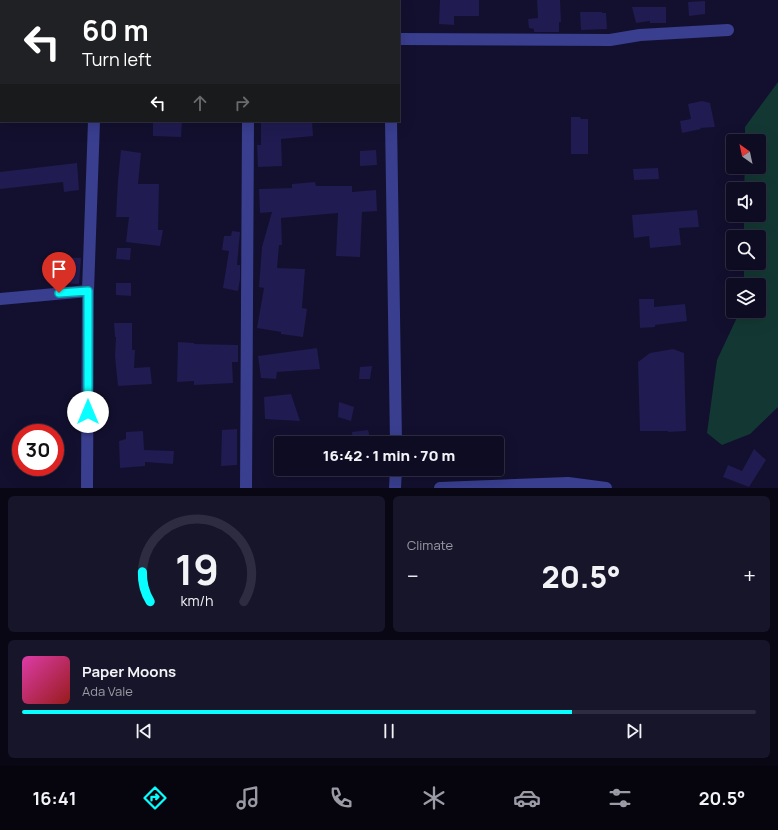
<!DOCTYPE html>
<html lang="en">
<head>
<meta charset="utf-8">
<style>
  body { margin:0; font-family:Manrope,sans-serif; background:#17152a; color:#f1f3f6; height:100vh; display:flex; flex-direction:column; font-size:15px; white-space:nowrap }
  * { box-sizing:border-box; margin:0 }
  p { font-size:13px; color:#9b9ba5 }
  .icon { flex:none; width:22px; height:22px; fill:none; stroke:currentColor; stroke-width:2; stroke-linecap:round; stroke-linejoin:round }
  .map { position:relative; height:488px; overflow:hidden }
  .details { display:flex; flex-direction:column; gap:8px; padding:8px; background:#080713; flex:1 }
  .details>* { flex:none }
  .top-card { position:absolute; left:0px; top:0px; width:400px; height:122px; box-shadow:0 4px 16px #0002,0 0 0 1px #2e2c40; background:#202124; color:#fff; overflow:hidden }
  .needle { width:26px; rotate:327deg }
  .buttons { position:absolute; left:726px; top:134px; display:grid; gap:8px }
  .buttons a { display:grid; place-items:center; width:40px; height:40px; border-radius:4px; background:#0e0c22; box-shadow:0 4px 16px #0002,0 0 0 1px #2e2c40; font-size:20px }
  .speed { position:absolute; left:12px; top:424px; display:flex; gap:8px; font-size:20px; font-weight:700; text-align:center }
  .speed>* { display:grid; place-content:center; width:52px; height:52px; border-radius:50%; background:#0e0c22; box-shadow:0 4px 16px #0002,0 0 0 1px #2e2c40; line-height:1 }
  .speed .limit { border:6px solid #d22; background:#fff; color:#111 }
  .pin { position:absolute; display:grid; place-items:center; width:34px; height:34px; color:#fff; margin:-41px -17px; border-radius:50% 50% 50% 0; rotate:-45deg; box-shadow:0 0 4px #0007 }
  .pin .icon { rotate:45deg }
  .me { position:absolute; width:44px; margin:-22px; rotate:0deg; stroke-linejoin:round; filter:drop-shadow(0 0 3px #0008) }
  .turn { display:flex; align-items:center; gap:14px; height:84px; padding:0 16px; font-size:18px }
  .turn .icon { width:52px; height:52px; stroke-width:2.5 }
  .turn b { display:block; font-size:28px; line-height:34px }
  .lanes { display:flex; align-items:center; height:38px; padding:0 16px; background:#0003; justify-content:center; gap:20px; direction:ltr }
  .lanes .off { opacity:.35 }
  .big { font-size:30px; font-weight:800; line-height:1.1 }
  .details .widget { flex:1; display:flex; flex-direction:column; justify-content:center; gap:6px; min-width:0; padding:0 14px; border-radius:6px; background:#17152a }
  .details .dial { align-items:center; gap:0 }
  .dial svg { height:104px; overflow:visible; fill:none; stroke:#2e2c40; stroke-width:7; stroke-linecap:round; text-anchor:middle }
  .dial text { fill:#f1f3f6; stroke:none }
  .song { display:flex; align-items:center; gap:12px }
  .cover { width:48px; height:48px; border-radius:6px; background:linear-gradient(135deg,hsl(320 70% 55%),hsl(0 70% 35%)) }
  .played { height:4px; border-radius:2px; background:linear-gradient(90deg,#09ffff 75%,#2e2c40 75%) }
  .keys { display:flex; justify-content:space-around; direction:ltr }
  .heat { display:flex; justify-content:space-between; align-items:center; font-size:22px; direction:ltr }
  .details .tiles { flex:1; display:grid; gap:8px; grid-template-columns:1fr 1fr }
  .widget:last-child { grid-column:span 2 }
  .trip { position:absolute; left:274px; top:436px; width:230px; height:40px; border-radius:4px; background:#0e0c22; box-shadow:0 4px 16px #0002,0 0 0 1px #2e2c40; font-weight:800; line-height:40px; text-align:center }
  .tab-bar { display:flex; height:64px; justify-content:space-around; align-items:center; background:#06050e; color:#9b9ba5 }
  .tab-bar .icon { width:28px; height:28px }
  .tab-bar .active { color:#09ffff }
  .tab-bar b { font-size:18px; color:#f1f3f6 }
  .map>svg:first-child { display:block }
</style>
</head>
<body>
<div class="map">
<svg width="778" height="488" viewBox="0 0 778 488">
  <rect width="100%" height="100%" fill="#12102e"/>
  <path fill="#133833" d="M 778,82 L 778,407 L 750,434 L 722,445 L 707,433 L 717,360 L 740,311 L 759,311 L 759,285 L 744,285 L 744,263 L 759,263 L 759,237 L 744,237 L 744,215 L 759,215 L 759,189 L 744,189 L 745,167 L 759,167 L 759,141 L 745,141 L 745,127 Z"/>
  <g fill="#201b50">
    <path d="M 440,0 L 479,0 L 479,16 L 454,16 L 454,25 L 439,24 Z"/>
    <path d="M 537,0 L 560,0 L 561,22 L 559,22 L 559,32 L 534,32 L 534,29 L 529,28 L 528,19 L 538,18 Z"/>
    <path d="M 705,1 L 705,14 L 689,16 L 688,2 Z"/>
    <path d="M 632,7 L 666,7 L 666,23 L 650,23 L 650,21 L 636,23 Z"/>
    <path d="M 580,12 L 602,12 L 602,13 L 606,13 L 607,29 L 581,30 Z"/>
    <path d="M 702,101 L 710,103 L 715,127 L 700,128 L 701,129 L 682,133 L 680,121 L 691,119 L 688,104 Z"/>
    <path d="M 571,117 L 580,117 L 581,119 L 588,119 L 588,154 L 571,154 Z"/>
    <path d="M 153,121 L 182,121 L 181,137 L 153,136 Z"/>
    <path d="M 261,121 L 312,121 L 313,136 L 281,139 L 282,166 L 258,167 L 257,145 L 261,145 Z"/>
    <path d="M 121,150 L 141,153 L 138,184 L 159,184 L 158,230 L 163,230 L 160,246 L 126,242 L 129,217 L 116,217 L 118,180 Z"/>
    <path d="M 376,150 L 377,165 L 360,166 L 360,151 Z"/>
    <path d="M 77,163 L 79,190 L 64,192 L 63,182 L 0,189 L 0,172 Z"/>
    <path d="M 658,168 L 659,179 L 634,180 L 633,169 Z"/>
    <path d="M 315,182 L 316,186 L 352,186 L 352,192 L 376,190 L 377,211 L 362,212 L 360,257 L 336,256 L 338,213 L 281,218 L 282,245 L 279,245 L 277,268 L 305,269 L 302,308 L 307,309 L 303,337 L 281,334 L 281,332 L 257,328 L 264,288 L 259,287 L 262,247 L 272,212 L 260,213 L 259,189 L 292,188 L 292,184 Z"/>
    <path d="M 697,210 L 699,227 L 679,228 L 681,245 L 650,248 L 649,236 L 634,238 L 632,215 Z"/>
    <path d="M 232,231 L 240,232 L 237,265 L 240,265 L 240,279 L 238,291 L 223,288 L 229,251 L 222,250 L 224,236 L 231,236 Z"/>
    <path d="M 117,248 L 131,248 L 130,260 L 116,259 Z"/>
    <path d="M 48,257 L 81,258 L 79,284 L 47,282 Z"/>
    <path d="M 116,283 L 131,283 L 131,296 L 116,295 Z"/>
    <path d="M 639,299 L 654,299 L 654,307 L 685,304 L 687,321 L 655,325 L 655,327 L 640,328 Z"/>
    <path d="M 114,323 L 132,323 L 132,350 L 135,350 L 134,368 L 150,367 L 152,384 L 118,386 L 115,356 L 116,337 L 115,337 Z"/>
    <path d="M 178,342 L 194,343 L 194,344 L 238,345 L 238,362 L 232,362 L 233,383 L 194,385 L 194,381 L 177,382 Z"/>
    <path d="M 317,348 L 320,369 L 277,372 L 276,379 L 261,378 L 258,356 Z"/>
    <path d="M 673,349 L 684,353 L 686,431 L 668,432 L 668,431 L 640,431 L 638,362 L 650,353 Z"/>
    <path d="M 372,366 L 370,379 L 359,379 L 360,367 Z"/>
    <path d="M 291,394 L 300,421 L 265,419 L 264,397 Z"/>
    <path d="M 339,402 L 354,407 L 351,421 L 338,417 Z"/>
    <path d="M 237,429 L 237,465 L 221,466 L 222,430 Z"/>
    <path d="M 368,430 L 371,443 L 353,443 L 352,432 Z"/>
    <path d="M 143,431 L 144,450 L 174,451 L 173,464 L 145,462 L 145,466 L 120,468 L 119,441 L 126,439 L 126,432 Z"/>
    <path d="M 754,449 L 766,460 L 749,487 L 723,477 L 728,465 L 742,471 Z"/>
  </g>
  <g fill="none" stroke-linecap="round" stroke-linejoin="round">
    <g stroke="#393e8f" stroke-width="12">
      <path d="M 389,0 L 389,1"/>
      <path d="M 98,1 L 98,0"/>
      <path d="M 251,1 L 251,0"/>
      <path d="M 399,39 L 610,40 L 640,35 L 728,30"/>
      <path d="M 391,121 L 396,443"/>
      <path d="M 0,299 L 88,291"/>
      <path d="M 87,488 L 88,291 L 94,121"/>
      <path d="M 246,488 L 248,121"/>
      <path d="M 395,488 L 396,469"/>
      <path d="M 440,488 L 568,483 L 606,488"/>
    </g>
  </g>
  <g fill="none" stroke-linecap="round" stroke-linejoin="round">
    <g stroke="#06a6a6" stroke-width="10">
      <path id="route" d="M 59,293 L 88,291 L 88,412"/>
    </g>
    <use href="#route" stroke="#09ffff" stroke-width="7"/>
  </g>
</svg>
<div class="buttons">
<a><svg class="needle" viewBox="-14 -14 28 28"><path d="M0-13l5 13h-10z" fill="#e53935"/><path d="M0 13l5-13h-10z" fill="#9b9ba5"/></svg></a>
<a><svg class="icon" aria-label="sound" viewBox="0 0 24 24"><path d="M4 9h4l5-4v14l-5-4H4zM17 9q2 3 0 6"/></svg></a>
<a><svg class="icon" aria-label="search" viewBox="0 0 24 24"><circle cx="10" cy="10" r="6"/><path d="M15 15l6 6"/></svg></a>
<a><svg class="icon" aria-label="layers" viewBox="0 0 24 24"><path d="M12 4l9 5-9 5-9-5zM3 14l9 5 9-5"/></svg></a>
</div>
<div class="speed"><div class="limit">30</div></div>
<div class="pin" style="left:59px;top:293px;background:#d93025"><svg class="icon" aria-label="arrive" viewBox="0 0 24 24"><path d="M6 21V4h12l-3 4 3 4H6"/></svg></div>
<svg class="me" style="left:88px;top:412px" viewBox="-20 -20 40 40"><circle r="19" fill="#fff"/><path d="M0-13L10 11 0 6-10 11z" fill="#09ffff"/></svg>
<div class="trip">16:42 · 1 min · 70 m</div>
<div class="top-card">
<div class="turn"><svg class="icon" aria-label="left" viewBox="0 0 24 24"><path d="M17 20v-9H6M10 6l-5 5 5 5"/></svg><div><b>60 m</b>Turn left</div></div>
<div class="lanes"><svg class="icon" aria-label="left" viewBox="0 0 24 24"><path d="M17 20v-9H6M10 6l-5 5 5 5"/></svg><svg class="icon off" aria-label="ahead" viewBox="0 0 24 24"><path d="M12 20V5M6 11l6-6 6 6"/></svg><svg class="icon off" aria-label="right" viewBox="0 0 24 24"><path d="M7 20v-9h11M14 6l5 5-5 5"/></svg></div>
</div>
</div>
<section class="details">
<div class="tiles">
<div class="widget dial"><svg viewBox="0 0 100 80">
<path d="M14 69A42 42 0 1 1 86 69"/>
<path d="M14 69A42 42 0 0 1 8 46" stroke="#09ffff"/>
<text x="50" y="56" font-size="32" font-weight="700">19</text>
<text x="50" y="72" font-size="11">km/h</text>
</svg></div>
<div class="widget"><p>Climate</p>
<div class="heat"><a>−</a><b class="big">20.5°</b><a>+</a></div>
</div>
<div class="widget">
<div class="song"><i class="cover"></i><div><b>Paper Moons</b><p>Ada Vale</p></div></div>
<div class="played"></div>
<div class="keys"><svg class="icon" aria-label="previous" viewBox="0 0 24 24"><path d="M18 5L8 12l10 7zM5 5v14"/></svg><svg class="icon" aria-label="pause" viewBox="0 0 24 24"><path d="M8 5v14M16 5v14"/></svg><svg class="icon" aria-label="next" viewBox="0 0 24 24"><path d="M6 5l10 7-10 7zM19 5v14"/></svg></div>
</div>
</div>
</section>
<nav class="tab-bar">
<b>16:41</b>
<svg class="icon active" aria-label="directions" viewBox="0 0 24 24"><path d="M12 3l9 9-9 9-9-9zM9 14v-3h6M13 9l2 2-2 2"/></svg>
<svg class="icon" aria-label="music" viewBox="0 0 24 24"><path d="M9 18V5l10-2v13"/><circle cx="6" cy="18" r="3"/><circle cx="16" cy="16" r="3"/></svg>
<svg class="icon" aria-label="phone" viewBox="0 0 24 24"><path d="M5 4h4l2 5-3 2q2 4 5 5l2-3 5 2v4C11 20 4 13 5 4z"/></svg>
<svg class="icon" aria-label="climate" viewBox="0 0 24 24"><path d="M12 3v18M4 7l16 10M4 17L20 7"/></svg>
<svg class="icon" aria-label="car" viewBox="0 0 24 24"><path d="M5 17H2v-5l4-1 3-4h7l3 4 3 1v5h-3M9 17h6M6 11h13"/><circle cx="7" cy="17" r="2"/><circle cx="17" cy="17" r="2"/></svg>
<svg class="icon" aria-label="filters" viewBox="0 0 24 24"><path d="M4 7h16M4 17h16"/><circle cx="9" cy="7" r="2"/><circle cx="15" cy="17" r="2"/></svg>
<b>20.5°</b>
</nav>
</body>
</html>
